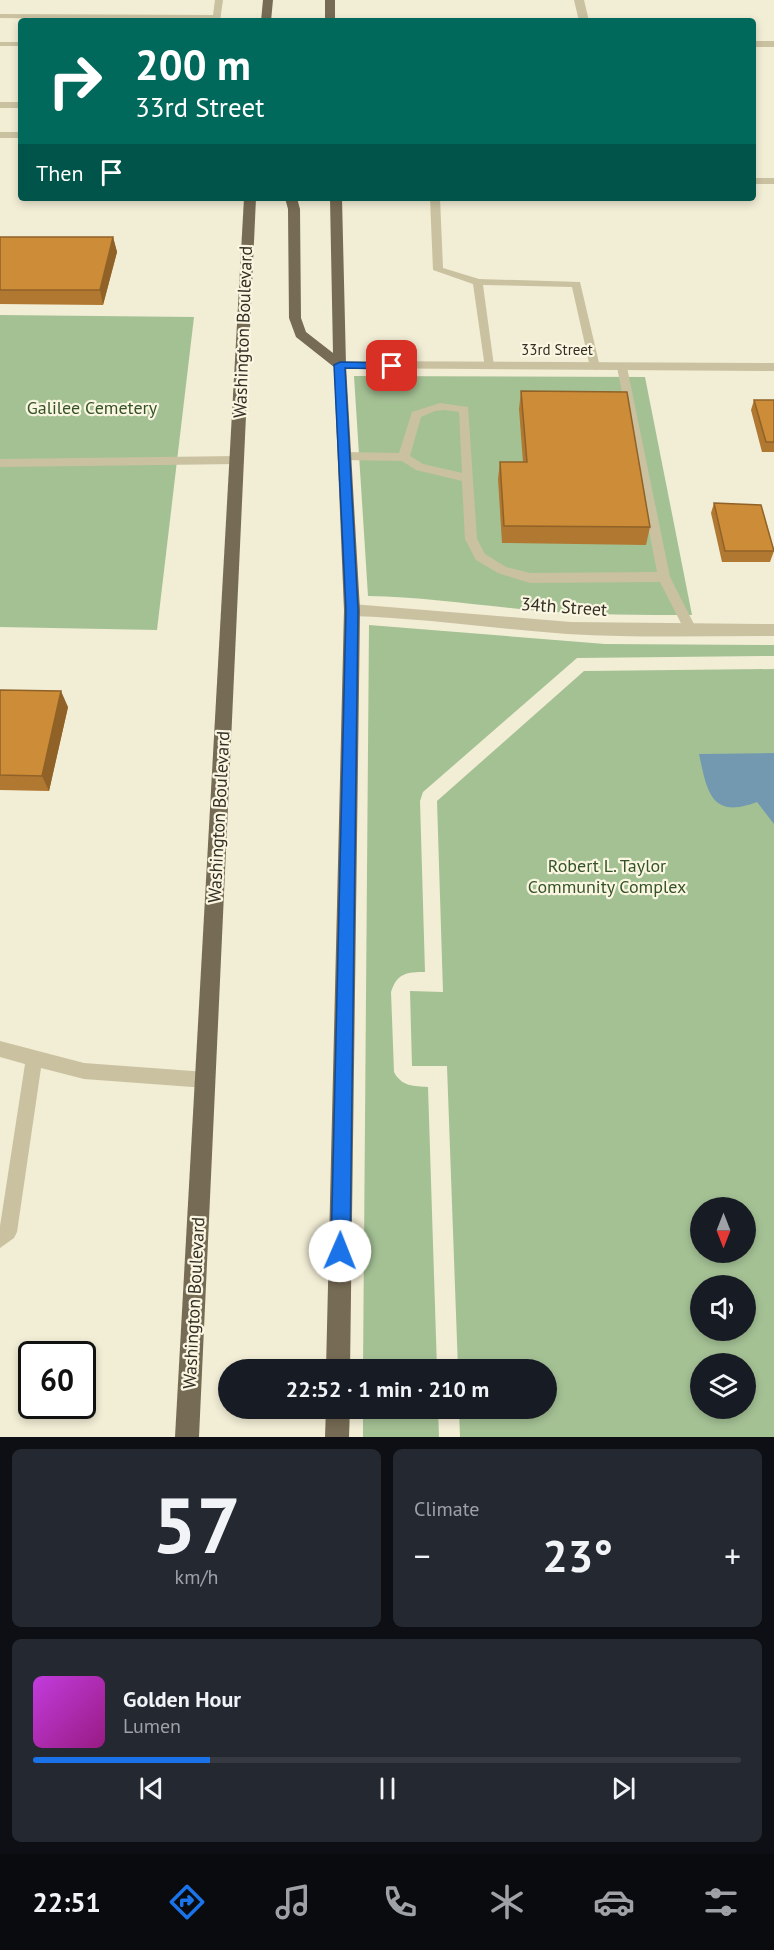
<!DOCTYPE html>
<html lang="en">
<head>
<meta charset="utf-8">
<style>
  body { margin:0; font-family:"PT Sans",sans-serif; background:#242831; color:#f1f3f6; height:100vh; display:flex; flex-direction:column; font-size:22px; white-space:nowrap }
  * { box-sizing:border-box; margin:0 }
  p { font-size:20px; color:#9ea1a6 }
  .icon { flex:none; width:33px; height:33px; fill:none; stroke:currentColor; stroke-width:2; stroke-linecap:round; stroke-linejoin:round }
  .map { position:relative; height:1437px; overflow:hidden }
  .side { display:flex; flex-direction:column; gap:12px; padding:12px; background:#0d0f14; flex:1 }
  .side>* { flex:none }
  .guide { position:absolute; left:18px; top:18px; width:738px; height:183px; border-radius:6px; box-shadow:0 3px 9px #0003; background:#00695c; color:#fff; overflow:hidden }
  .needle { width:39px; rotate:180deg }
  .buttons { position:absolute; left:690px; top:1197px; display:grid; gap:12px }
  .buttons a { display:grid; place-items:center; width:66px; height:66px; border-radius:50%; background:#171b24; box-shadow:0 3px 9px #0003; font-size:30px }
  .speed { position:absolute; left:18px; top:1341px; display:flex; gap:12px; font-size:30px; font-weight:700; text-align:center }
  .speed>* { display:grid; place-content:center; width:78px; height:78px; border-radius:50%; background:#171b24; box-shadow:0 3px 9px #0003; line-height:1 }
  .speed .limit { border:3px solid #111; border-radius:9px; background:#fff; color:#111 }
  .pin { position:absolute; display:grid; place-items:center; width:51px; height:51px; color:#fff; margin:-26px; border-radius:12px; box-shadow:0 3px 9px #0006 }
  .me { position:absolute; width:66px; margin:-33px; rotate:1deg; stroke-linejoin:round; filter:drop-shadow(0 0 4px #0008) }
  .turn { display:flex; align-items:center; gap:21px; height:126px; padding:0 18px; font-size:27px }
  .turn .icon { width:78px; height:78px; stroke-width:2.5 }
  .turn b { display:block; font-size:42px; line-height:51px }
  .then { display:flex; align-items:center; height:57px; padding:0 18px; background:#0003; gap:12px; font-size:22px }
  .big { font-size:45px; font-weight:700; line-height:1.1 }
  .side .widget { flex:1; display:flex; flex-direction:column; justify-content:center; gap:9px; min-width:0; padding:0 21px; border-radius:9px; background:#242831 }
  .side .dial { align-items:center; gap:0 }
  .dial b { font-size:78px; line-height:1 }
  .song { display:flex; align-items:center; gap:18px }
  .cover { width:72px; height:72px; border-radius:9px; background:linear-gradient(135deg,hsl(290 70% 55%),hsl(310 70% 35%)) }
  .played { height:6px; border-radius:3px; background:linear-gradient(90deg,#1a73e8 25%,#363941 25%) }
  .keys { display:flex; justify-content:space-around; direction:ltr }
  .heat { display:flex; justify-content:space-between; align-items:center; font-size:33px; direction:ltr }
  .side .tiles { flex:1; display:grid; gap:12px; grid-template-columns:1fr 1fr }
  .widget:last-child { grid-column:span 2 }
  .trip { position:absolute; left:218px; top:1359px; width:339px; height:60px; border-radius:30px; background:#171b24; box-shadow:0 3px 9px #0003; font-weight:700; line-height:60px; text-align:center }
  .tabs { display:flex; height:96px; justify-content:space-around; align-items:center; background:#090b0e; color:#9ea1a6 }
  .tabs .icon { width:42px; height:42px }
  .tabs .on { color:#1a73e8 }
  .tabs b { font-size:27px; color:#f1f3f6 }
  .map>svg:first-child { display:block }
</style>
</head>
<body>
<div class="map">
<svg width="774" height="1437" viewBox="0 0 774 1437">
  <rect width="100%" height="100%" fill="#f2edd5"/>
  <g fill="#a4c194" fill-rule="evenodd">
    <path d="M 0,315 L 194,317 L 157,630 L 0,627 Z"/>
    <path d="M 354,376 L 645,377 L 692,615 C 641,615 591,615 541,611 C 483,606 426,597 368,596 Z"/>
    <path d="M 369,625 L 605,644 L 774,645 L 774,656 L 577,658 L 423,792 L 420,801 L 425,972 C 407,972 397,973 391,992 L 394,1072 C 402,1087 414,1086 428,1087 L 437,1369 L 363,1369 Z"/>
    <path d="M 774,669 L 774,1437 L 460,1437 L 459,1409 L 546,1408 L 546,1370 L 458,1369 L 447,1066 L 412,1066 L 410,991 L 443,992 L 437,801 L 584,671 ZM 700,1208 L 746,1208 L 746,1252 L 700,1252 ZM 700,1286 L 746,1286 L 746,1330 L 700,1330 ZM 700,1364 L 746,1364 L 746,1408 L 700,1408 Z"/>
    <path d="M 363,1409 L 438,1409 L 439,1437 L 363,1437 Z"/>
  </g>
  <path fill="#7299b0" d="M 774,753 L 774,824 L 757,802 C 710,820 707,790 699,754 Z"/>
  <g fill="none" stroke-linecap="round" stroke-linejoin="round">
    <g fill="#cac1a1" fill-rule="evenodd">
      <path d="M 215,0 L 223,0 L 220,21 L 0,18 L 0,14 L 213,15 Z"/>
      <rect x="0" y="42" width="21" height="4"/>
      <rect x="0" y="102" width="21" height="6"/>
      <rect x="0" y="132" width="21" height="6"/>
      <path d="M 430,198 L 440,198 L 443,268 L 479,279 L 580,282 L 600,367 L 599,369 L 595,370 L 590,367 L 572,287 L 483,285 L 494,366 L 489,369 L 485,368 L 473,284 L 433,270 Z"/>
      <path d="M 622,364 L 627,367 L 670,577 L 697,630 L 696,633 L 686,633 L 660,582 L 530,583 L 498,573 L 476,560 L 465,539 L 462,481 L 416,470 L 402,461 L 344,460 L 338,456 L 344,452 L 399,453 L 412,412 L 440,403 L 468,407 L 477,539 L 485,554 L 506,567 L 530,573 L 657,572 L 617,367 ZM 445,410 L 459,412 L 462,473 L 423,464 L 410,456 L 421,417 L 435,411 Z"/>
      <path d="M 238,456 L 244,460 L 238,464 L 0,467 L 0,459 Z"/>
      <path d="M 0,1041 L 84,1063 L 206,1072 L 212,1074 L 214,1080 L 212,1086 L 206,1088 L 84,1079 L 41,1068 L 17,1232 L 14,1238 L 0,1248 L 0,1226 L 25,1064 L 0,1057 Z"/>
    </g>
    <g fill="#cac1a1" fill-rule="evenodd">
      <path d="M 574,0 L 584,0 L 589,21 L 579,21 Z"/>
      <rect x="753" y="41" width="21" height="6"/>
      <rect x="753" y="178" width="21" height="6"/>
      <path d="M 340,361 L 774,363 L 774,371 L 335,368 L 334,365 L 335,362 Z"/>
      <path d="M 352,604 L 571,622 L 774,624 L 774,636 C 705,636 636,638 567,634 C 495,629 424,618 352,616 L 347,614 L 344,610 L 347,606 Z"/>
    </g>
    <g fill="#766b54" fill-rule="evenodd">
      <path d="M 263,0 L 273,0 L 271,21 L 261,21 Z"/>
      <rect x="325" y="0" width="10" height="21"/>
      <path d="M 244,198 L 256,198 L 199,1437 L 175,1437 Z"/>
      <path d="M 285,198 L 297,198 L 300,209 L 301,318 L 306,332 L 333,353 L 330,198 L 342,198 L 346,365 L 360,610 L 350,1370 L 326,1370 L 344,610 L 334,367 L 296,337 L 289,318 L 288,209 Z"/>
      <path d="M 326,1408 L 350,1408 L 349,1437 L 325,1437 Z"/>
    </g>
  </g>
  <g fill="#b07830">
    <path d="M 0,237 L 113,237 L 117,252 L 103,305 L 0,304 Z"/>
    <path d="M 521,391 L 650,527 L 646,545 L 502,543 L 498,479 L 500,462 L 523,462 L 519,409 Z"/>
    <path d="M 754,400 L 774,400 L 774,452 L 762,452 L 751,410 Z"/>
    <path d="M 714,503 L 774,551 L 770,562 L 722,562 L 711,513 Z"/>
    <path d="M 0,690 L 68,707 L 49,791 L 0,790 Z"/>
  </g>
  <g fill="#906227">
    <path d="M 113,237 L 117,252 L 103,305 L 100,290 Z"/>
    <path d="M 61,691 L 68,707 L 49,791 L 42,776 Z"/>
  </g>
  <g fill="#cd8c38" stroke="#906227" stroke-width="1.5">
    <path d="M 0,237 L 113,237 L 100,290 L 0,290 Z"/>
    <path d="M 521,391 L 627,392 L 650,527 L 504,526 L 500,462 L 527,462 Z"/>
    <path d="M 754,400 L 774,400 L 774,442 L 766,442 Z"/>
    <path d="M 714,503 L 761,505 L 774,551 L 725,551 Z"/>
    <path d="M 0,690 L 61,691 L 42,776 L 0,775 Z"/>
  </g>
  <path fill="#1a73e8" stroke="#114b97" stroke-width="1.5" d="M 340,362 L 392,363 L 398,366 L 392,369 L 345,368 L 358,610 L 350,1251 L 347,1257 L 340,1260 L 334,1257 L 331,1251 L 346,610 L 334,365 Z"/>
  <g text-anchor="middle" stroke-width="4.5" stroke-linejoin="round" paint-order="stroke">
    <g font-size="15" fill="#332e24" stroke="#faf6e1">
      <text x="557" y="355">33rd Street</text>
    </g>
    <g font-size="18" fill="#332e24" stroke="#faf6e1">
      <text transform="translate(243 332) rotate(-88)" y="6">Washington Boulevard</text>
      <text transform="translate(564 607) rotate(4)" y="6">34th Street</text>
      <text transform="translate(219 817) rotate(-87)" y="6">Washington Boulevard</text>
      <text transform="translate(194 1303) rotate(-87)" y="6">Washington Boulevard</text>
    </g>
    <g font-size="18" fill="#345327" stroke="#faf6e1">
      <text x="92" y="414">Galilee Cemetery</text>
      <text x="607" y="872">Robert L. Taylor<tspan x="607" dy="21">Community Complex</tspan></text>
    </g>
  </g>
</svg>
<div class="buttons">
<a><svg class="needle" viewBox="-14 -14 28 28"><path d="M0-13l5 13h-10z" fill="#e53935"/><path d="M0 13l5-13h-10z" fill="#9ea1a6"/></svg></a>
<a><svg class="icon" aria-label="sound" viewBox="0 0 24 24"><path d="M4 9h4l5-4v14l-5-4H4zM17 9q2 3 0 6"/></svg></a>
<a><svg class="icon" aria-label="layers" viewBox="0 0 24 24"><path d="M12 4l9 5-9 5-9-5zM3 14l9 5 9-5"/></svg></a>
</div>
<div class="speed"><div class="limit">60</div></div>
<div class="pin" style="left:392px;top:366px;background:#d93025"><svg class="icon" aria-label="arrive" viewBox="0 0 24 24"><path d="M6 21V4h12l-3 4 3 4H6"/></svg></div>
<svg class="me" style="left:340px;top:1251px" viewBox="-20 -20 40 40"><circle r="19" fill="#fff"/><path d="M0-13L10 11 0 6-10 11z" fill="#1a73e8"/></svg>
<div class="trip">22:52 · 1 min · 210 m</div>
<div class="guide">
<div class="turn"><svg class="icon" aria-label="right" viewBox="0 0 24 24"><path d="M7 20v-9h11M14 6l5 5-5 5"/></svg><div><b>200 m</b>33rd Street</div></div>
<div class="then">Then<svg class="icon" aria-label="arrive" viewBox="0 0 24 24"><path d="M6 21V4h12l-3 4 3 4H6"/></svg></div>
</div>
</div>
<section class="side">
<div class="tiles">
<div class="widget dial"><b>57</b><p>km/h</p></div>
<div class="widget"><p>Climate</p>
<div class="heat"><a>−</a><b class="big">23°</b><a>+</a></div>
</div>
<div class="widget">
<div class="song"><i class="cover"></i><div><b>Golden Hour</b><p>Lumen</p></div></div>
<div class="played"></div>
<div class="keys"><svg class="icon" aria-label="previous" viewBox="0 0 24 24"><path d="M18 5L8 12l10 7zM5 5v14"/></svg><svg class="icon" aria-label="pause" viewBox="0 0 24 24"><path d="M8 5v14M16 5v14"/></svg><svg class="icon" aria-label="next" viewBox="0 0 24 24"><path d="M6 5l10 7-10 7zM19 5v14"/></svg></div>
</div>
</div>
</section>
<nav class="tabs">
<b>22:51</b>
<svg class="icon on" aria-label="directions" viewBox="0 0 24 24"><path d="M12 3l9 9-9 9-9-9zM9 14v-3h6M13 9l2 2-2 2"/></svg>
<svg class="icon" aria-label="music" viewBox="0 0 24 24"><path d="M9 18V5l10-2v13"/><circle cx="6" cy="18" r="3"/><circle cx="16" cy="16" r="3"/></svg>
<svg class="icon" aria-label="phone" viewBox="0 0 24 24"><path d="M5 4h4l2 5-3 2q2 4 5 5l2-3 5 2v4C11 20 4 13 5 4z"/></svg>
<svg class="icon" aria-label="climate" viewBox="0 0 24 24"><path d="M12 3v18M4 7l16 10M4 17L20 7"/></svg>
<svg class="icon" aria-label="car" viewBox="0 0 24 24"><path d="M5 17H2v-5l4-1 3-4h7l3 4 3 1v5h-3M9 17h6M6 11h13"/><circle cx="7" cy="17" r="2"/><circle cx="17" cy="17" r="2"/></svg>
<svg class="icon" aria-label="filters" viewBox="0 0 24 24"><path d="M4 7h16M4 17h16"/><circle cx="9" cy="7" r="2"/><circle cx="15" cy="17" r="2"/></svg>
</nav>
</body>
</html>
